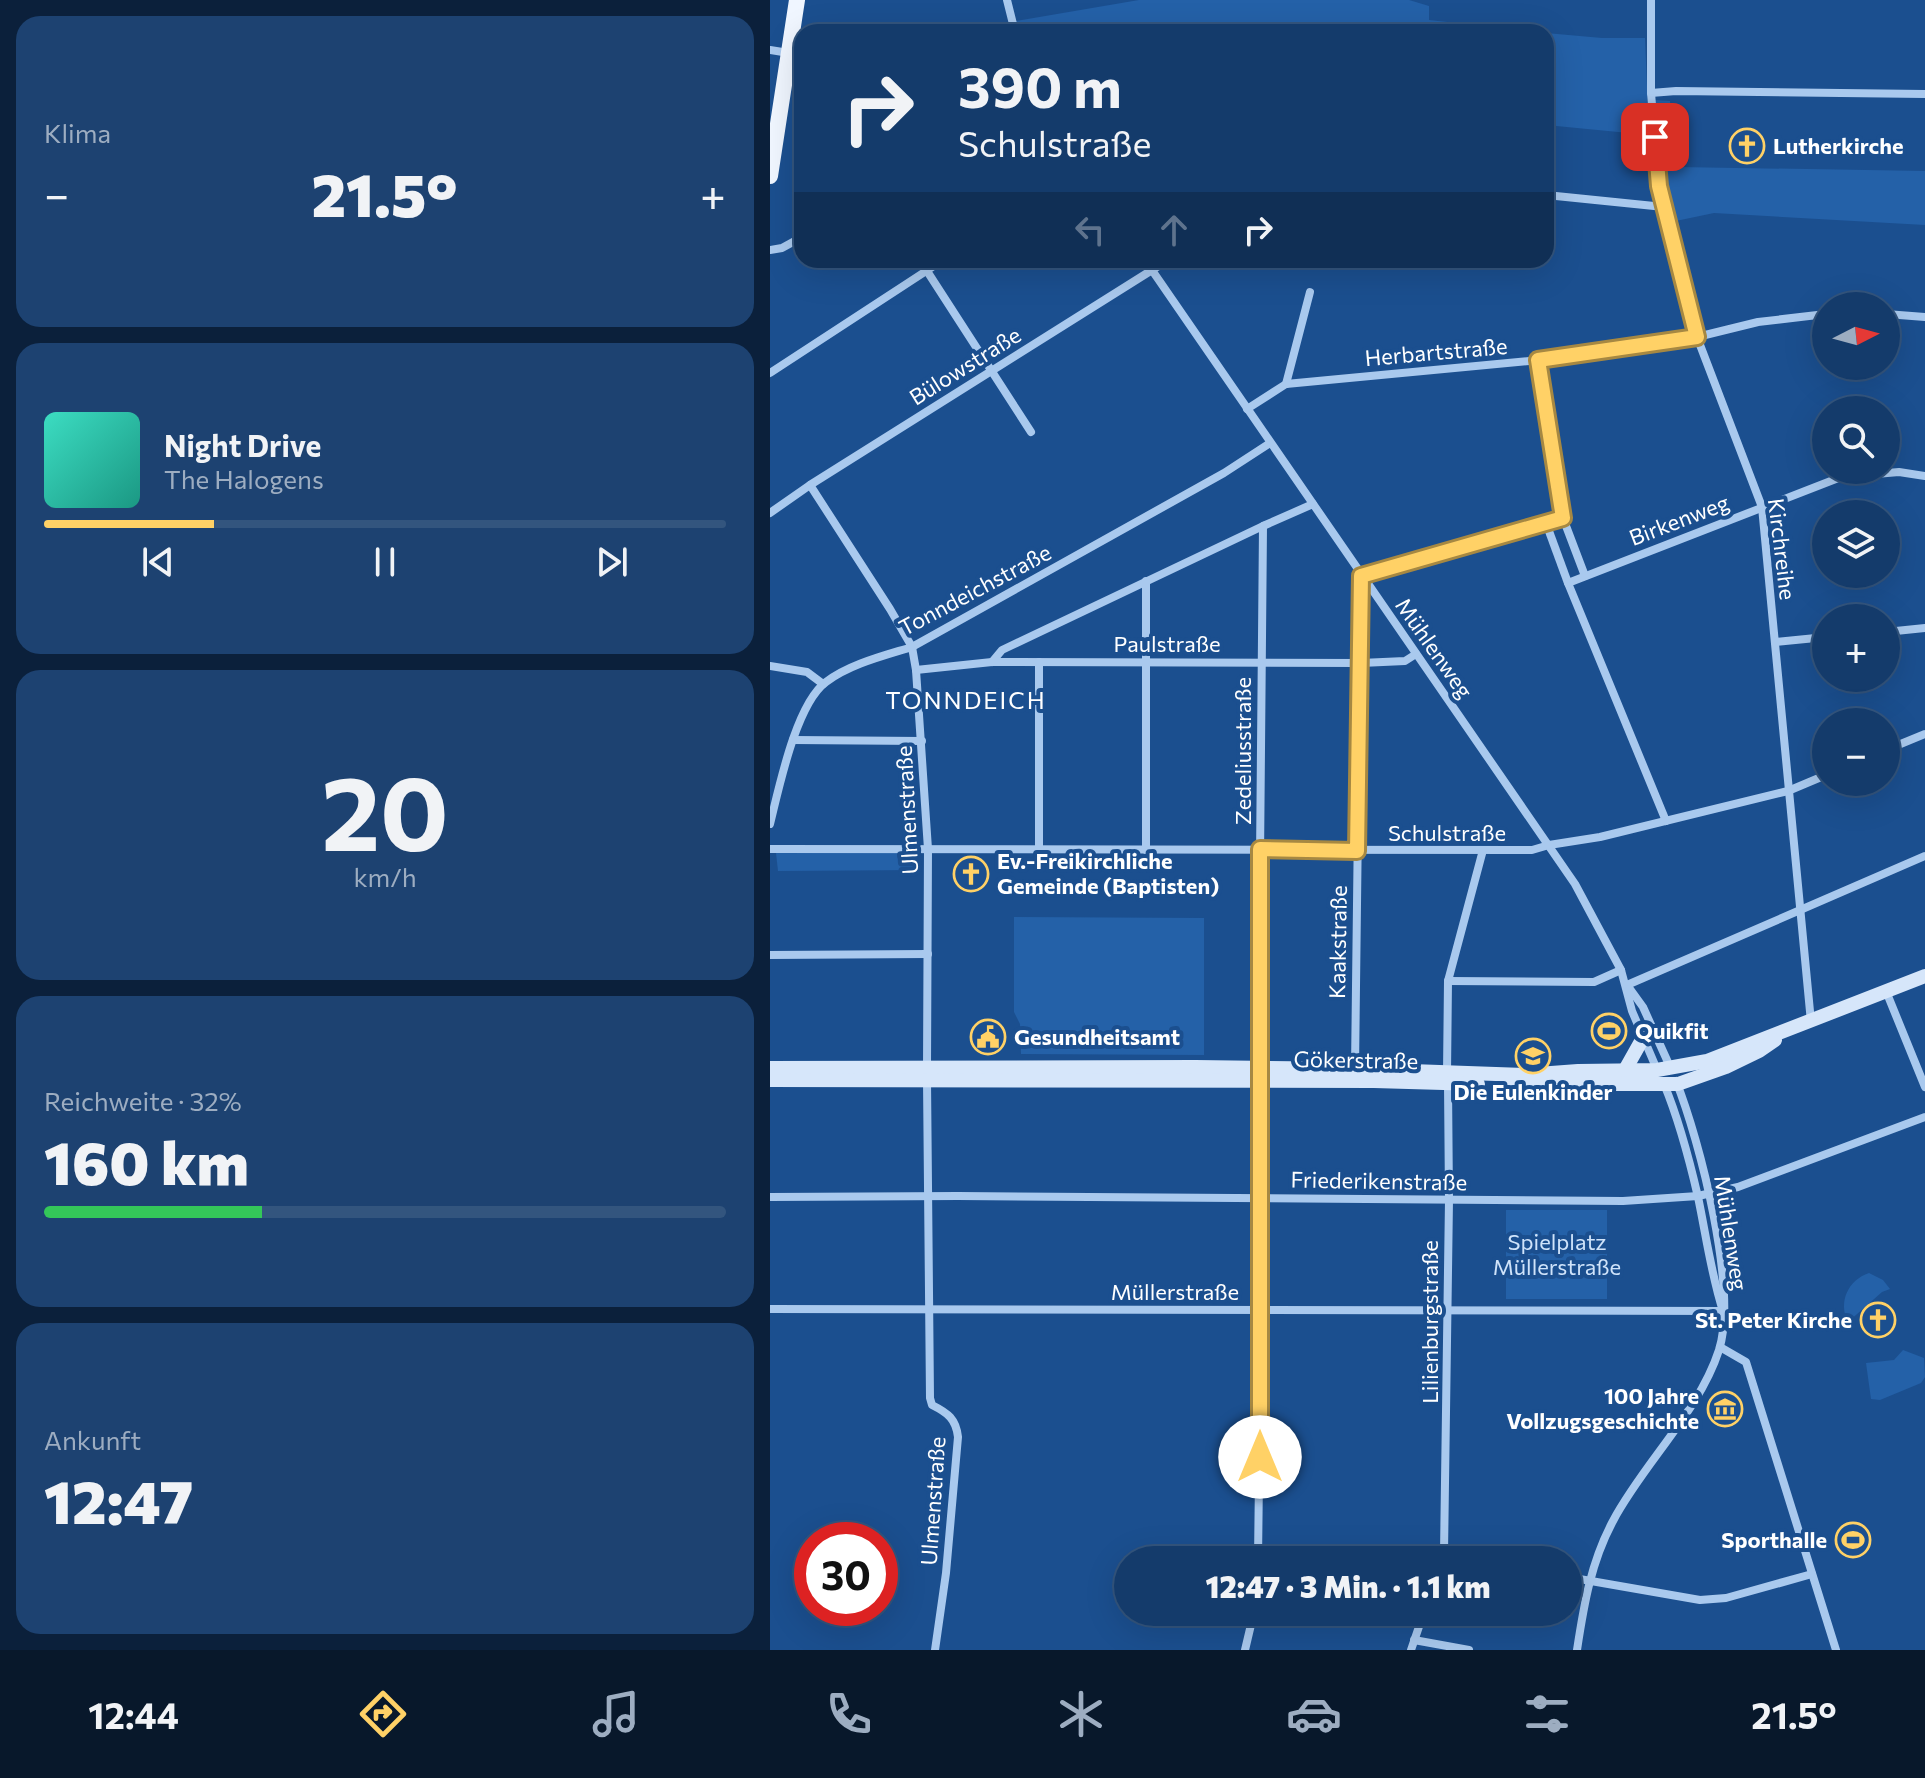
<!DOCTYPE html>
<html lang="de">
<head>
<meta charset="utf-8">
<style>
  body { margin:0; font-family:Commissioner,sans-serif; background:#1d4271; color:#f1f3f6; height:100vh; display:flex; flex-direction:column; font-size:30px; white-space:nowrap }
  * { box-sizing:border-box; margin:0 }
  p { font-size:26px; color:#9dadc1 }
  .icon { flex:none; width:44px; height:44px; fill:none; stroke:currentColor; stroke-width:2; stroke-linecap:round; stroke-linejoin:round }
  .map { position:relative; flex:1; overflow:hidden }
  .side { display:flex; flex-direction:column; gap:16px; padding:16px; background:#0b203b; width:770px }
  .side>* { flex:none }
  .guide { position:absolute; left:24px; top:24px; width:760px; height:244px; border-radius:24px; box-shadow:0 8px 32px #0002,0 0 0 2px #33557e; background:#143b6b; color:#f1f3f6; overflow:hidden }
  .needle { width:52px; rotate:84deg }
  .tools { position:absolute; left:1042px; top:292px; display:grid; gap:16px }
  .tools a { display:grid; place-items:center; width:88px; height:88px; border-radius:50%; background:#143b6b; box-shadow:0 8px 32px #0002,0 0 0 2px #33557e; font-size:40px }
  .speed { position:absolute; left:24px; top:1522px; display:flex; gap:16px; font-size:40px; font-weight:700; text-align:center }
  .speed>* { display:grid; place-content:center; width:104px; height:104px; border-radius:50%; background:#143b6b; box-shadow:0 8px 32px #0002,0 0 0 2px #33557e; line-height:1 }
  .speed .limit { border:12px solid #d22; background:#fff; color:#111 }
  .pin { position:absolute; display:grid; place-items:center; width:68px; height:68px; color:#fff; margin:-34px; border-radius:16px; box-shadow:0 4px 12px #0006 }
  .me { position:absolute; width:88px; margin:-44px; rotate:0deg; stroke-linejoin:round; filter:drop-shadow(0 0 6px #0008) }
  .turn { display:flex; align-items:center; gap:28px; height:168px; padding:0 32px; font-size:36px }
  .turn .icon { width:104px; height:104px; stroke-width:2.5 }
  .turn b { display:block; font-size:56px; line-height:68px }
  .lanes { display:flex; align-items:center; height:76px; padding:0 32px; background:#0003; justify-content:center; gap:40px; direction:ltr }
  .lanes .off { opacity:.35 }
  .big { font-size:60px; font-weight:800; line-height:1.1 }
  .side .tile { flex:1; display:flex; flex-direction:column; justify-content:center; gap:12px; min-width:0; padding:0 28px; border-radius:24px; background:#1d4271 }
  .side .dial { align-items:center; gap:0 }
  .dial b { font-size:104px; line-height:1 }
  .song { display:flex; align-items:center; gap:24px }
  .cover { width:96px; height:96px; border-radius:12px; background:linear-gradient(135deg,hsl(170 70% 55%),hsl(170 70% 35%)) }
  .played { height:8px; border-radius:4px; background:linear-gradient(90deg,#ffd166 25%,#33557e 25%) }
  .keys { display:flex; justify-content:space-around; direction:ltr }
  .heat { display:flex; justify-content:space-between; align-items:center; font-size:44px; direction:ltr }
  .charge { height:12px; border-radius:6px; background:linear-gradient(90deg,#34c759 32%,#33557e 0) }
  .trip { position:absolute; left:344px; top:1546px; width:468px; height:80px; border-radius:40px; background:#143b6b; box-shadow:0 8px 32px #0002,0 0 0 2px #33557e; font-weight:800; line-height:80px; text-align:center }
  .tab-bar { display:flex; height:128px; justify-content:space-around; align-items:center; background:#08182b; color:#9dadc1 }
  .tab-bar .icon { width:56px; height:56px }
  .tab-bar .on { color:#ffd166 }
  .tab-bar b { font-size:36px; color:#f1f3f6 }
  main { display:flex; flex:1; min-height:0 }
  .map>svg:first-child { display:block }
</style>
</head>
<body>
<main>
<section class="side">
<div class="tile"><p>Klima</p>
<div class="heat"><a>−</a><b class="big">21.5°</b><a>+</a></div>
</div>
<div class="tile">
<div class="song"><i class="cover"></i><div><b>Night Drive</b><p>The Halogens</p></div></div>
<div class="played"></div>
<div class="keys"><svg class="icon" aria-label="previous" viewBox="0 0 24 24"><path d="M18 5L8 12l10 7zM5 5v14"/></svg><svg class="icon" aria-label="pause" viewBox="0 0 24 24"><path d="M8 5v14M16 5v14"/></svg><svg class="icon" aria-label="next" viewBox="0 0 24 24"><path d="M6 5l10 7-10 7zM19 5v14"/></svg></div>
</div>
<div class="tile dial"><b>20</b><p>km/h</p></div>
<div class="tile"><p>Reichweite · 32%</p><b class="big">160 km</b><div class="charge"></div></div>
<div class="tile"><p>Ankunft</p><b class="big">12:47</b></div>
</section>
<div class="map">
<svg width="1155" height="1650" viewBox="0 0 1155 1650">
  <rect width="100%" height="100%" fill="#1b4f8f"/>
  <g fill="#2461a8">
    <path d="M 369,0 L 639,0 L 659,6 L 659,20 L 771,32 L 249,32 L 246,21 Z"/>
    <path d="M 776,33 L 832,38 L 875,38 L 879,135 L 776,125 Z"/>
    <path d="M 884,100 L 900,101 L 908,167 L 1155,171 L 1155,225 L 944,213 L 901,222 L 893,185 Z"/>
    <path d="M 6,853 L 150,853 L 149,870 L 8,871 Z"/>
    <path d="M 244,917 L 434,918 L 434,1055 L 251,1054 L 250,1024 L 244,1012 Z"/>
    <rect x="736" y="1210" width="101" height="89"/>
    <path d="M 1099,1273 L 1113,1280 L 1120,1289 L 1112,1292 L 1078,1322 C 1068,1302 1078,1280 1099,1273 Z"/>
    <path d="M 1133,1350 L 1154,1358 L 1155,1377 L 1151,1383 L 1110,1400 L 1101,1399 L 1096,1363 L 1124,1360 Z"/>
  </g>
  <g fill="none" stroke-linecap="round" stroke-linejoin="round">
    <g stroke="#a9c9ee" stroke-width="8">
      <path d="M 237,0 L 245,32"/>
      <path d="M 881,0 L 881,93 L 889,186 L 927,337 L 992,507 L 1041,1022"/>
      <path d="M 0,50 L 19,53"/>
      <path d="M 881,93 L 906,91 L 1155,94"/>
      <path d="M 776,195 L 894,207"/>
      <path d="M 0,250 L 12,248 L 32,237"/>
      <path d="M 375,260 L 805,884 L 851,970 L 862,1011 L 888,1072"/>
      <path d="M 157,271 L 261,432"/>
      <path d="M 1116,314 L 1155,317"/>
      <path d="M 768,360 L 793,518 L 815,576"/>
      <path d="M 0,373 L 173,260"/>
      <path d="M 516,384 L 540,292"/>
      <path d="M 477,409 L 516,384 L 801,357 L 927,337 L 988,322 L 1056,314"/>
      <path d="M 40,485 L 120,609 L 142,647 L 146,670 L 158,849 L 157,1068"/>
      <path d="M 0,513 L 40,485 L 398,260"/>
      <path d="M 776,523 L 798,583"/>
      <path d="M 1116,632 L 1155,628"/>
      <path d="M 1005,642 L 1056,637"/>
      <path d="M 222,662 L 232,650 L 493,526"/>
      <path d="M 0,666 L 37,672 L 53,684"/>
      <path d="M 146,670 L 222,662 L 591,663 L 635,661 L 646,654"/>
      <path d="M 23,740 L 152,741"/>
      <path d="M 1116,750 L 1155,734"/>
      <path d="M 896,821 L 798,583 L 1071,477 L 1129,472 L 1155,476"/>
      <path d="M 0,824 C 9,788 26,704 56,682 C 80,664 113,656 142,647 L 454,473 L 500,443"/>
      <path d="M 0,849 L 762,850 L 779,845 L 830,837 L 1018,791 L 1056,775"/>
      <path d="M 376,850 L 376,581"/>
      <path d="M 269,851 L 269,662"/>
      <path d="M 0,955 L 158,954"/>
      <path d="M 678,981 L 824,982 L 851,970"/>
      <path d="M 857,985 L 1155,856"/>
      <path d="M 860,989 L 873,1007 L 901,1069"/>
      <path d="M 1116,991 L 1155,1087"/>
      <path d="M 585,1069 L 591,576 L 793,518"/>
      <path d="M 677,1073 L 678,981 L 713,850"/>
      <path d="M 157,1080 L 160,1398 L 162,1405 C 178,1413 186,1419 188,1437 L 176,1573 L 165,1650"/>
      <path d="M 894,1084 C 909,1120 919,1158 928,1197 C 936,1235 941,1274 953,1311"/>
      <path d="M 0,1197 L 188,1196 L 853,1201 L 928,1196 L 968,1187 L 1155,1117"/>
      <path d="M 0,1309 L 953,1311"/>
      <path d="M 950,1347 L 976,1362 L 1066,1650"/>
      <path d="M 489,1550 L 674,1553 L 708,1560"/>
      <path d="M 488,1560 L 491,1310 L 488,1081 L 493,526 L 543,504"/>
      <path d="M 671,1560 L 674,1553 L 679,1200 L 678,1084"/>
      <path d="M 798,1577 L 930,1600 L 956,1598 L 1042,1574"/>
      <path d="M 644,1640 L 699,1650"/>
      <path d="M 475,1650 L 484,1612"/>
      <path d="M 641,1650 L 654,1612"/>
      <path d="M 807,1650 C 814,1604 821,1562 843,1521 C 873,1464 929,1412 949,1350 C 968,1290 930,1141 906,1081"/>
    </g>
    <g stroke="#d6e6fa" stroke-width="14">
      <path d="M 0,1068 L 425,1067 L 585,1069 L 754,1075 L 808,1071 L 887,1070 L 937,1061 L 1155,976"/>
      <path d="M 855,1070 L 873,1038"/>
      <path d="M 0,1080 L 604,1081 L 708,1084"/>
      <path d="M 740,1084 L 908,1084 L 956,1067 L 989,1051 L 1005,1040"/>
    </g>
    <path stroke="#f0f6ff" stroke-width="16" d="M 0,176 L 27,0"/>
  </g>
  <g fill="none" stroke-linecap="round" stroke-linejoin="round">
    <g stroke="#a68842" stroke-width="20">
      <path id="route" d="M 490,1457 C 491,1254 489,1052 490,849 L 587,851 L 591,576 L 793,518 L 768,360 L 927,337 L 889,186 L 885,137"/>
    </g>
    <use href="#route" stroke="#ffd166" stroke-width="14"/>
  </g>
  <defs>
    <g id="church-ring" transform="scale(1.8)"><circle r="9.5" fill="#1b4f8f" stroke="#ffd166" stroke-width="1.5"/><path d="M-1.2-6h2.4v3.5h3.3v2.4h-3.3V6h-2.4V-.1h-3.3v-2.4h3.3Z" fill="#ffd166"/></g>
    <g id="stadium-ring" transform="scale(1.8)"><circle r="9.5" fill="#1b4f8f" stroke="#ffd166" stroke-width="1.5"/><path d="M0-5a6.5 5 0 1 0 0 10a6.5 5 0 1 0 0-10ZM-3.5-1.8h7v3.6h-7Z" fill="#ffd166"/></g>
    <g id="civic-ring" transform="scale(1.8)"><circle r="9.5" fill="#1b4f8f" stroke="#ffd166" stroke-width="1.5"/><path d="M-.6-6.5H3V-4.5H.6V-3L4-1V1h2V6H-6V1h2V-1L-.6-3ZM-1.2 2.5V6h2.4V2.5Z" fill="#ffd166"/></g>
    <g id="school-ring" transform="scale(1.8)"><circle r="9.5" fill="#1b4f8f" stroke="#ffd166" stroke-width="1.5"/><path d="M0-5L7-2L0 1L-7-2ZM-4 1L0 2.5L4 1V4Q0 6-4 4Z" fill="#ffd166"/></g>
    <g id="museum-ring" transform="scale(1.8)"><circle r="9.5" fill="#1b4f8f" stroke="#ffd166" stroke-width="1.5"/><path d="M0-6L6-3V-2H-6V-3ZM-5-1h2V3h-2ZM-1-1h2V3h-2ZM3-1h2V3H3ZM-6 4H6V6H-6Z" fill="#ffd166"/></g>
  </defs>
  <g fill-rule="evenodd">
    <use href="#church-ring" x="977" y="146"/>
    <use href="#church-ring" x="201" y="874"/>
    <use href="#stadium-ring" x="839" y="1031"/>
    <use href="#civic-ring" x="218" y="1037"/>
    <use href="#school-ring" x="763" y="1056"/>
    <use href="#church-ring" x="1108" y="1320"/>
    <use href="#museum-ring" x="955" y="1409"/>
    <use href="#stadium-ring" x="1083" y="1540"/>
  </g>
  <g text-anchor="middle" stroke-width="8" stroke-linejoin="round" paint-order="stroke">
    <g font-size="22" font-weight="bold" fill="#fff" stroke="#1b4f8f" text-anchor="start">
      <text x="1003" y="154">Lutherkirche</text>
      <text x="227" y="869">Ev.-Freikirchliche<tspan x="227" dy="25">Gemeinde (Baptisten)</tspan></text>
      <text x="865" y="1039">Quikfit</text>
      <text x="244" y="1045">Gesundheitsamt</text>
      <text x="763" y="1100" text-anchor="middle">Die Eulenkinder</text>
      <text x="1082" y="1328" text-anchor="end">St. Peter Kirche</text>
      <text x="929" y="1404" text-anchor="end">100 Jahre<tspan x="929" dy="25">Vollzugsgeschichte</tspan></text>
      <text x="1057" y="1548" text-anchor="end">Sporthalle</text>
    </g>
    <g font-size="22" fill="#fff" stroke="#1b4f8f">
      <text transform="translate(666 352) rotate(-5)" y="8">Herbartstraße</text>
      <text transform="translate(195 366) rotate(-32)" y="8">Bülowstraße</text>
      <text transform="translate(909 520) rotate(-21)" y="8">Birkenweg</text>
      <text transform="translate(1012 549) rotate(83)" y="8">Kirchreihe</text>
      <text transform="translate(205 590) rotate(-28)" y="8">Tonndeichstraße</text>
      <text x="397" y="652">Paulstraße</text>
      <text transform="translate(664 648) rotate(55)" y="8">Mühlenweg</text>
      <text transform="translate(473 751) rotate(-90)" y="8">Zedeliusstraße</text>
      <text transform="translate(137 810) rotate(-93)" y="8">Ulmenstraße</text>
      <text x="677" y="841">Schulstraße</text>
      <text transform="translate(568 942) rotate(-89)" y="8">Kaakstraße</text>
      <text transform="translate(586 1060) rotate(1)" y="8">Gökerstraße</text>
      <text transform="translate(609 1181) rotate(1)" y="8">Friederikenstraße</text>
      <text transform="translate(961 1233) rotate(81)" y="8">Mühlenweg</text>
      <text x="405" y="1300">Müllerstraße</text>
      <text transform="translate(660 1322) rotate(-90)" y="8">Lilienburgstraße</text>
      <text transform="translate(163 1501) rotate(-86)" y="8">Ulmenstraße</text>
    </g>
    <g font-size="22" fill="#cfe3fa" stroke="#1b4f8f">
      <text x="787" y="1250">Spielplatz<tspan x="787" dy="25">Müllerstraße</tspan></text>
    </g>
    <g font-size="24" letter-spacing="2" fill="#fff" stroke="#1b4f8f">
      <text x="196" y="709">TONNDEICH</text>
    </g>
  </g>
</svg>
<div class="tools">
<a><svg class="needle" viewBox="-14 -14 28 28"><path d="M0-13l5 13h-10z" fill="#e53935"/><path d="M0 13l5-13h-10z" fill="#9dadc1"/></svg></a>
<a><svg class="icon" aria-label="search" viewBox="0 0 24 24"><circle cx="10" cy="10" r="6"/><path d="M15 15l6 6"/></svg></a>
<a><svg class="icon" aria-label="layers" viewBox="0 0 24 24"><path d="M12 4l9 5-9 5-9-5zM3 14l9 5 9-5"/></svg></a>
<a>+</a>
<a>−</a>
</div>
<div class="speed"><div class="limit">30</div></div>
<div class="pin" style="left:885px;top:137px;background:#d93025"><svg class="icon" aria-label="arrive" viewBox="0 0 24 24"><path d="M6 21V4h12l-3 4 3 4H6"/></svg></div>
<svg class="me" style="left:490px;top:1457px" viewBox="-20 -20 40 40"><circle r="19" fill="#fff"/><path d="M0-13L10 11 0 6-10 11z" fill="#ffd166"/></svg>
<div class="trip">12:47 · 3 Min. · 1.1 km</div>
<div class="guide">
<div class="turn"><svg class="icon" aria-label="right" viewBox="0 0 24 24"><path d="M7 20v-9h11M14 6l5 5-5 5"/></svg><div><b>390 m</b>Schulstraße</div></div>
<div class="lanes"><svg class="icon off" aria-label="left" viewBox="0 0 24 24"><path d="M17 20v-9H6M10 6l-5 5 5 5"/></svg><svg class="icon off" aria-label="ahead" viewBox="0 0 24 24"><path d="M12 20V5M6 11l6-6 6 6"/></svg><svg class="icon" aria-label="right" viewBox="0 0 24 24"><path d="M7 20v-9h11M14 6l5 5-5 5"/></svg></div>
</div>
</div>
</main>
<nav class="tab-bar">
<b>12:44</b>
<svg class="icon on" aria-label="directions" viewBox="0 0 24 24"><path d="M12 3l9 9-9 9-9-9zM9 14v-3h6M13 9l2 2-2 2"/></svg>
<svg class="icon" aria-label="music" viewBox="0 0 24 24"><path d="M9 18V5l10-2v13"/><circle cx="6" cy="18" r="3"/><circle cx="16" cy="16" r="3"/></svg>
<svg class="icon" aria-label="phone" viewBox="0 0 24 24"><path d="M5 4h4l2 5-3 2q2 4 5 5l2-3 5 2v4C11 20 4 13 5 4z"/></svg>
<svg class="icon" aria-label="climate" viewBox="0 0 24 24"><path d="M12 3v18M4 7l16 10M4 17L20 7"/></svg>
<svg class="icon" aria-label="car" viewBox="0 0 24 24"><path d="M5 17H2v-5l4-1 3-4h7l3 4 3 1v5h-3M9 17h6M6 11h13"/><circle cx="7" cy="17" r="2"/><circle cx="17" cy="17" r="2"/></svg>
<svg class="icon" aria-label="filters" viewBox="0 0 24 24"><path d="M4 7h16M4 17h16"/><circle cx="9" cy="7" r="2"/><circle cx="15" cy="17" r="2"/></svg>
<b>21.5°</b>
</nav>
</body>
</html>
